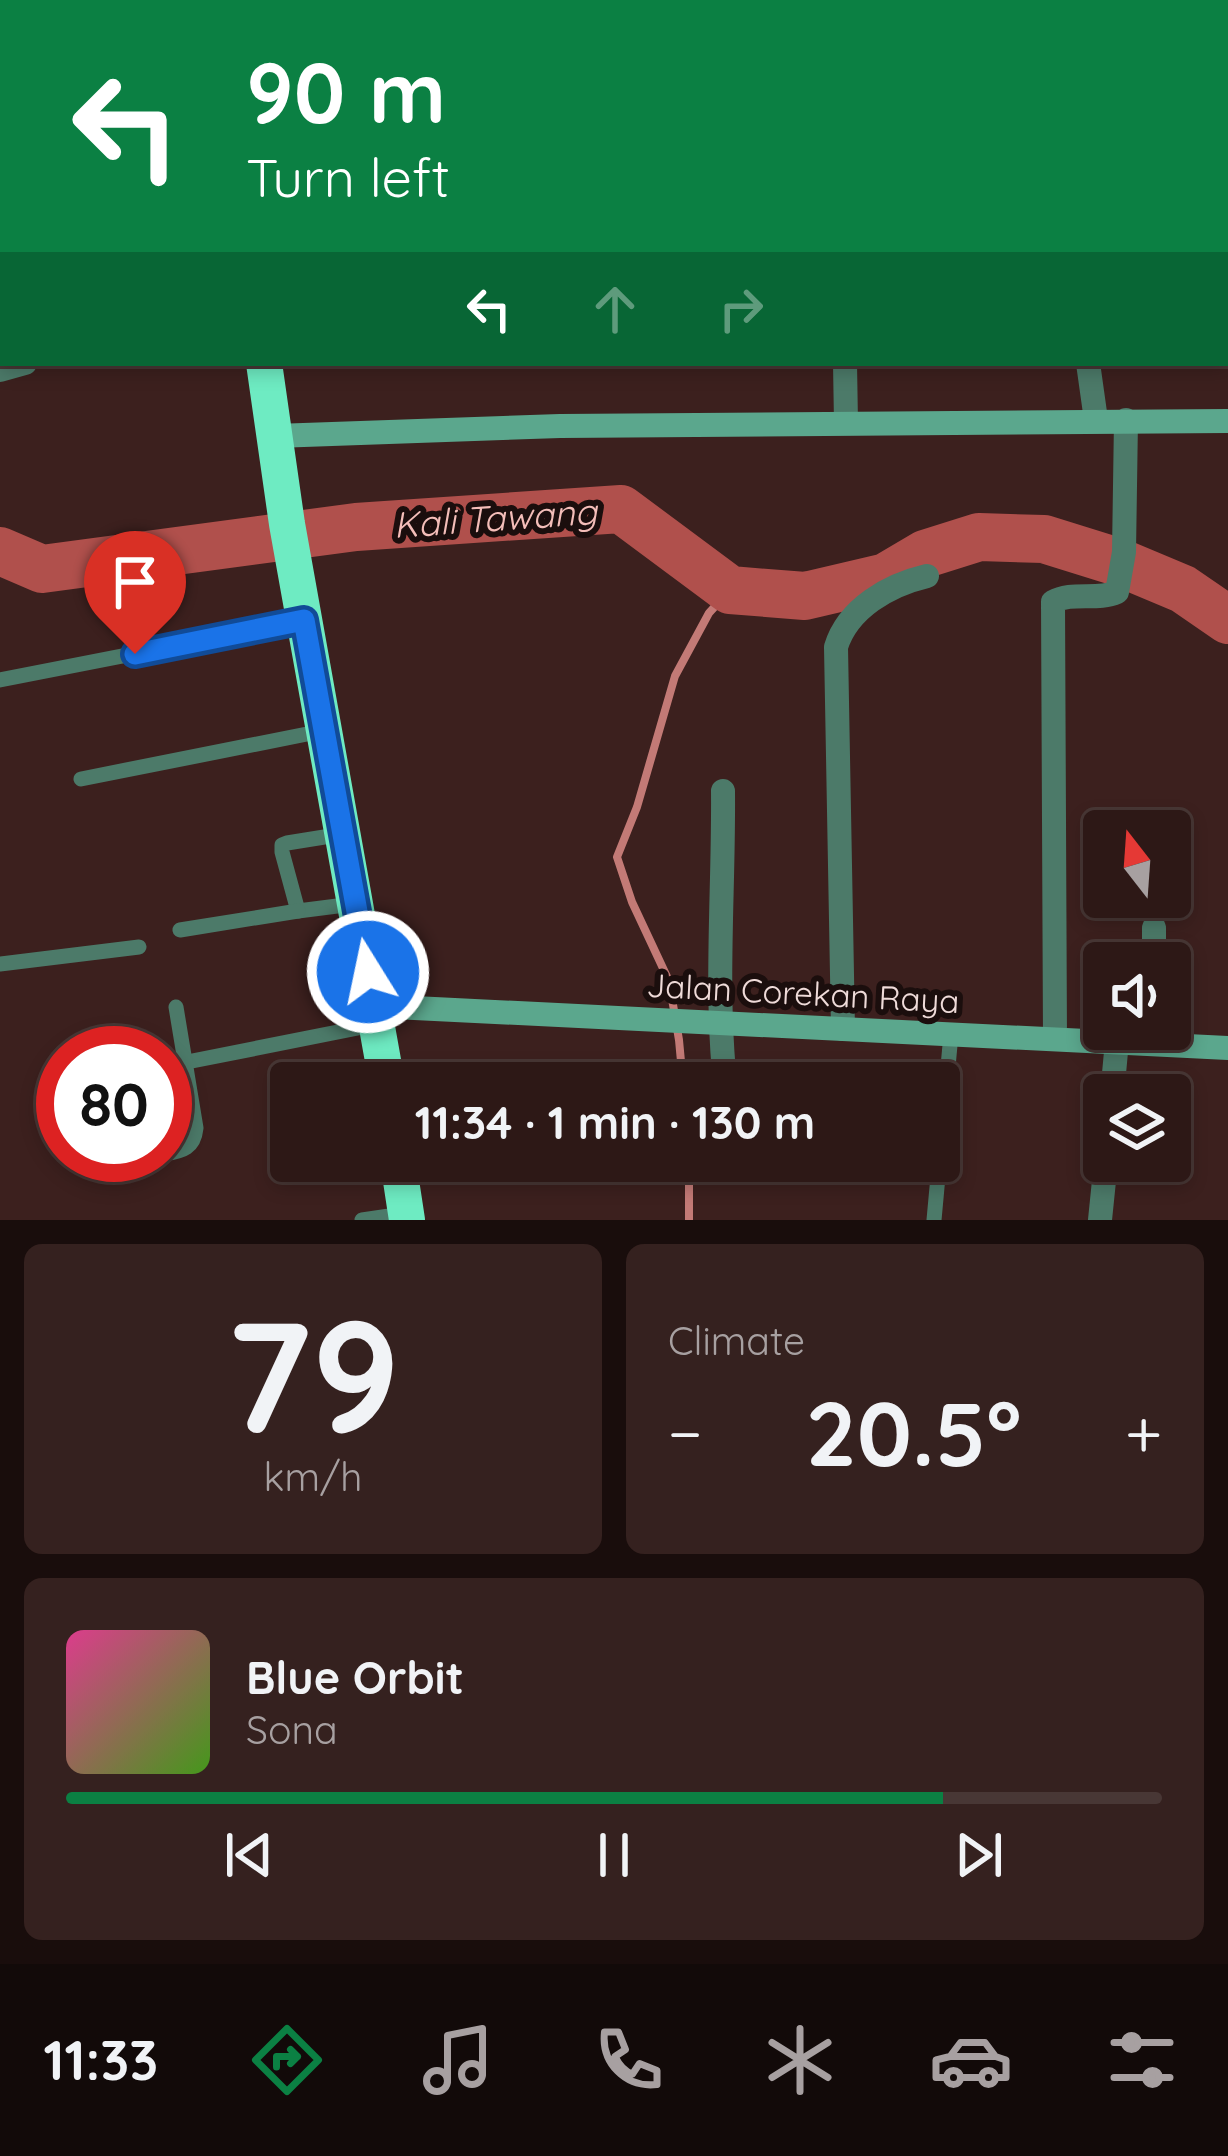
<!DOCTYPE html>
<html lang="en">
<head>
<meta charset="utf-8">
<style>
  body { margin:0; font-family:Quicksand,sans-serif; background:#35211f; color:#f1f3f6; height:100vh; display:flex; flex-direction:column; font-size:45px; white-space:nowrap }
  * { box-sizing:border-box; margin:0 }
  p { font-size:39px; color:#a7a0a1 }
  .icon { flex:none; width:66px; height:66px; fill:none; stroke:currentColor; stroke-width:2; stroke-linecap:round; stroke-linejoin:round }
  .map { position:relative; height:1220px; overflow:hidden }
  .drawer { display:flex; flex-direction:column; gap:24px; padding:24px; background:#190d0c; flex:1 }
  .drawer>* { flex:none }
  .banner { position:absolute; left:0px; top:0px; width:1230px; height:366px; box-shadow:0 6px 18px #0003,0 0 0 3px #483735; background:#0b8043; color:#fff; overflow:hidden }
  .needle { width:78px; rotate:343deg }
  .fabs { position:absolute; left:1083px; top:810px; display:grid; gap:24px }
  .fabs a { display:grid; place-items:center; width:108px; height:108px; border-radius:12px; background:#2d1816; box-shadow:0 6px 18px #0003,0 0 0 3px #483735; font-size:60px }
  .speed { position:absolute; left:36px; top:1026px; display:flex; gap:24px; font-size:60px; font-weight:700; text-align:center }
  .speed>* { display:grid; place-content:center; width:156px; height:156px; border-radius:50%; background:#2d1816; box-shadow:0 6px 18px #0003,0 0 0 3px #483735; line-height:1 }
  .speed .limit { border:18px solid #d22; background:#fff; color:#111 }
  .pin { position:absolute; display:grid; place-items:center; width:102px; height:102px; color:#fff; margin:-123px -51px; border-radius:50% 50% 50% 0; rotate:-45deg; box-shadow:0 0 12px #0007 }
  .pin .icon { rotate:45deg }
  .me { position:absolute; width:132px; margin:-66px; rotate:350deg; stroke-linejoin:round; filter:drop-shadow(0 0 9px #0008) }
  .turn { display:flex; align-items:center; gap:42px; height:252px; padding:0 48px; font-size:54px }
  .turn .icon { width:156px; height:156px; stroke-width:2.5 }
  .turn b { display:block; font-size:84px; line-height:102px }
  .lanes { display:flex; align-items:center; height:114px; padding:0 48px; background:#0003; justify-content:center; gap:60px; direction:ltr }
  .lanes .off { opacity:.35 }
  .big { font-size:90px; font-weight:700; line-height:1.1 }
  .drawer .widget { flex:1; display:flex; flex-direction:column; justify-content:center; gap:18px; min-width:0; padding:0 42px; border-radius:18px; background:#35211f }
  .drawer .dial { align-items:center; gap:0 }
  .dial b { font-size:156px; line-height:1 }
  .song { display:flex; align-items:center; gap:36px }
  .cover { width:144px; height:144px; border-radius:18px; background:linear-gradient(135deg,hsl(330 70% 55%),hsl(100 70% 35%)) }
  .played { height:12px; border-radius:6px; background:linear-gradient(90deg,#0b8043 80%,#483735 80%) }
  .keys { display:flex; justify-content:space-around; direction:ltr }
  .heat { display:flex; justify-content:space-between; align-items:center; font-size:66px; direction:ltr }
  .drawer .tiles { flex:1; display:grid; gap:24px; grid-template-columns:1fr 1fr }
  .widget:last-child { grid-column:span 2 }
  .trip { position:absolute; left:270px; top:1062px; width:690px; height:120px; border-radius:12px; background:#2d1816; box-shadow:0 6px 18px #0003,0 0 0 3px #483735; font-weight:700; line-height:120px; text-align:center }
  .tabs { display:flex; height:192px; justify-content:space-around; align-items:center; background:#120a09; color:#a7a0a1 }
  .tabs .icon { width:84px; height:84px }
  .tabs .active { color:#0b8043 }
  .tabs b { font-size:54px; color:#f1f3f6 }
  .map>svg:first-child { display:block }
</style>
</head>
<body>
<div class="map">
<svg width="1228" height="1220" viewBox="0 0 1228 1220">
  <rect width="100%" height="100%" fill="#3c201e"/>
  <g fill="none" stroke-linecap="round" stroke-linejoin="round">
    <g stroke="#c37a76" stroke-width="8">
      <path d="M 683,1083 L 679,1040 L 669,981 L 632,902 L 617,857 L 637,807 L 675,676 L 709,613 L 730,590"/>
      <path d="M 689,1161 L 689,1220"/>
    </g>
    <path stroke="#b0504c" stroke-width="48" d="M 0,551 L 42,569 L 356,527 L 621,509 L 730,590 L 805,596 L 886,577 L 925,554 L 979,537 L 1044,539 L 1121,563 L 1183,589 L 1228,620"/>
    <g stroke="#4c7a69" stroke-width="15">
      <path d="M 0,680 L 301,621"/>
      <path d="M 81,779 L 322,731"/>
      <path d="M 343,834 L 287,843 L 282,845 L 282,852 L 298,911 L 353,904"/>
      <path d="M 180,930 L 298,911"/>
      <path d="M 0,964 L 139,947"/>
      <path d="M 187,1062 L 378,1024"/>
      <path d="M 165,1154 C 183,1151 194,1148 196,1128 L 176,1007"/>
      <path d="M 139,1157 L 156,1155"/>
      <path d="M 362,1220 L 403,1214"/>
      <path d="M 934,1220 L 951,1034"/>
    </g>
    <g stroke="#4c7a69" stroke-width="24">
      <path d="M 577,0 L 656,3"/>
      <path d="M 864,0 L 865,3"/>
      <path d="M 422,3 L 476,0"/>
      <path d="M 1098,3 L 1119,0"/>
      <path d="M 0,120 L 3,120"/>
      <path d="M 845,363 L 846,423"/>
      <path d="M 1088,363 L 1096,420"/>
      <path d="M 0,370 L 25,363"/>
      <path d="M 723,791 C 724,888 715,986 725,1083"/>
      <path d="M 1154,963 L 1154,928"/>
      <path d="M 843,1029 L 836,647 C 848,608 889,585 927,576"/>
      <path d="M 1055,1039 L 1053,602 C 1072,591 1097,601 1117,592 L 1124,552 L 1126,420"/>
      <path d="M 1112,1095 L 1117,1041"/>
      <path d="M 1100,1220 L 1106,1161"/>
    </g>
    <g stroke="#5ba78d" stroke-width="24">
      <path d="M 275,436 L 560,426 L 1228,421"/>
      <path d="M 374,1006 L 1228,1048"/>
    </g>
    <g stroke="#6eebc2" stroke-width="36">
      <path d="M 210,0 L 211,3"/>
      <path d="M 264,363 L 287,524 L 387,1083"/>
      <path d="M 398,1161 L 407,1220"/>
    </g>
  </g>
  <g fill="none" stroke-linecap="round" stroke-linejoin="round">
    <g stroke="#114b97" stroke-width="30">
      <path id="route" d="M 135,654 L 304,620 L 368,972"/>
    </g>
    <use href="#route" stroke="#1a73e8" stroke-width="21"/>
  </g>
  <g text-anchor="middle" stroke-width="12" stroke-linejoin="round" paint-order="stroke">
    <g font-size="33" fill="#efdbd9" stroke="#1b0e0d">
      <text transform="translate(803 993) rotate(3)" y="12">Jalan Corekan Raya</text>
    </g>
    <g font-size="36" font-style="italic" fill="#f4beb9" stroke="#1b0e0d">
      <text transform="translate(495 518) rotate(-4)" y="13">Kali Tawang</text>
    </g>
  </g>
</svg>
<div class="fabs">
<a><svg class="needle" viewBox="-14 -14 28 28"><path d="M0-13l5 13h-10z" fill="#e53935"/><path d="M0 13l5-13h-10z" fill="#a7a0a1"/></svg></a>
<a><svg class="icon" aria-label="sound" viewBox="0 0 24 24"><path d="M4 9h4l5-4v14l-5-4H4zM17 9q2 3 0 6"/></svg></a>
<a><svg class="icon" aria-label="layers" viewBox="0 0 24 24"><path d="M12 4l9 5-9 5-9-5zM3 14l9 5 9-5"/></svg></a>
</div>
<div class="speed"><div class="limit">80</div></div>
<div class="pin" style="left:135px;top:654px;background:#d93025"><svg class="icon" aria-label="arrive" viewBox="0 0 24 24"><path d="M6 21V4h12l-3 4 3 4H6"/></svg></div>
<svg class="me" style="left:368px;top:972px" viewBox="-20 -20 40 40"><circle r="17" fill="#1a73e8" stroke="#fff" stroke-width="3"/><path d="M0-11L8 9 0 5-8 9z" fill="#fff"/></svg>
<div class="trip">11:34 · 1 min · 130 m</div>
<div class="banner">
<div class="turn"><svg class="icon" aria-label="left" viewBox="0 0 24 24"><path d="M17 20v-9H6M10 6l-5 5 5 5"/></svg><div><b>90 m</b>Turn left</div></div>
<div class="lanes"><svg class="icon" aria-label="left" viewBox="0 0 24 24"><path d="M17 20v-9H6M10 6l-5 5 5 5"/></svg><svg class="icon off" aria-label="ahead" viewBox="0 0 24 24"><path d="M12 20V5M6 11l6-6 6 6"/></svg><svg class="icon off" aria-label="right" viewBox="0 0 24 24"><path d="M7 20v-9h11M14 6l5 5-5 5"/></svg></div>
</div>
</div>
<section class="drawer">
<div class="tiles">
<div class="widget dial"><b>79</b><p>km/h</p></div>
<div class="widget"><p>Climate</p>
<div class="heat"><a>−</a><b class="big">20.5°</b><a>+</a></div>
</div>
<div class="widget">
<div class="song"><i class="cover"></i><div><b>Blue Orbit</b><p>Sona</p></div></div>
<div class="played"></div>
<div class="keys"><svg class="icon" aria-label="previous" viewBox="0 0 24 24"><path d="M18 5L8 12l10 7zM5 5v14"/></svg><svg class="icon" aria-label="pause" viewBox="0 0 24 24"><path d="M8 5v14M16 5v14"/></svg><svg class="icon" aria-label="next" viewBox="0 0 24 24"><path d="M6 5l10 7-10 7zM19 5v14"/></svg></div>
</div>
</div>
</section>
<nav class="tabs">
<b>11:33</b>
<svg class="icon active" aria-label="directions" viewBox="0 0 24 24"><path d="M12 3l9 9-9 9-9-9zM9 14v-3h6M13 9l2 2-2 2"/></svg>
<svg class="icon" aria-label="music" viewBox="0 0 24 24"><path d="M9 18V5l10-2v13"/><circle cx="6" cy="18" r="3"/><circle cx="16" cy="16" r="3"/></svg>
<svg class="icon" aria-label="phone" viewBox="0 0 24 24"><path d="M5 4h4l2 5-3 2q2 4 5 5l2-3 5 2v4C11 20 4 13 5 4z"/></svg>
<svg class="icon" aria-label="climate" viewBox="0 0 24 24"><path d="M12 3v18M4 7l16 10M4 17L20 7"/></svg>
<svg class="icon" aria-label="car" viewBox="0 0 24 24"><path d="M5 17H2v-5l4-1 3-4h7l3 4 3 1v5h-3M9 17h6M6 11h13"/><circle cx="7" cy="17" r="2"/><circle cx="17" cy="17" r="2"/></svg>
<svg class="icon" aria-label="filters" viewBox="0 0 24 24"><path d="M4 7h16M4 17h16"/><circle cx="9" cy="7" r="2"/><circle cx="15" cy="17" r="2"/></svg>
</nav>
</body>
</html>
